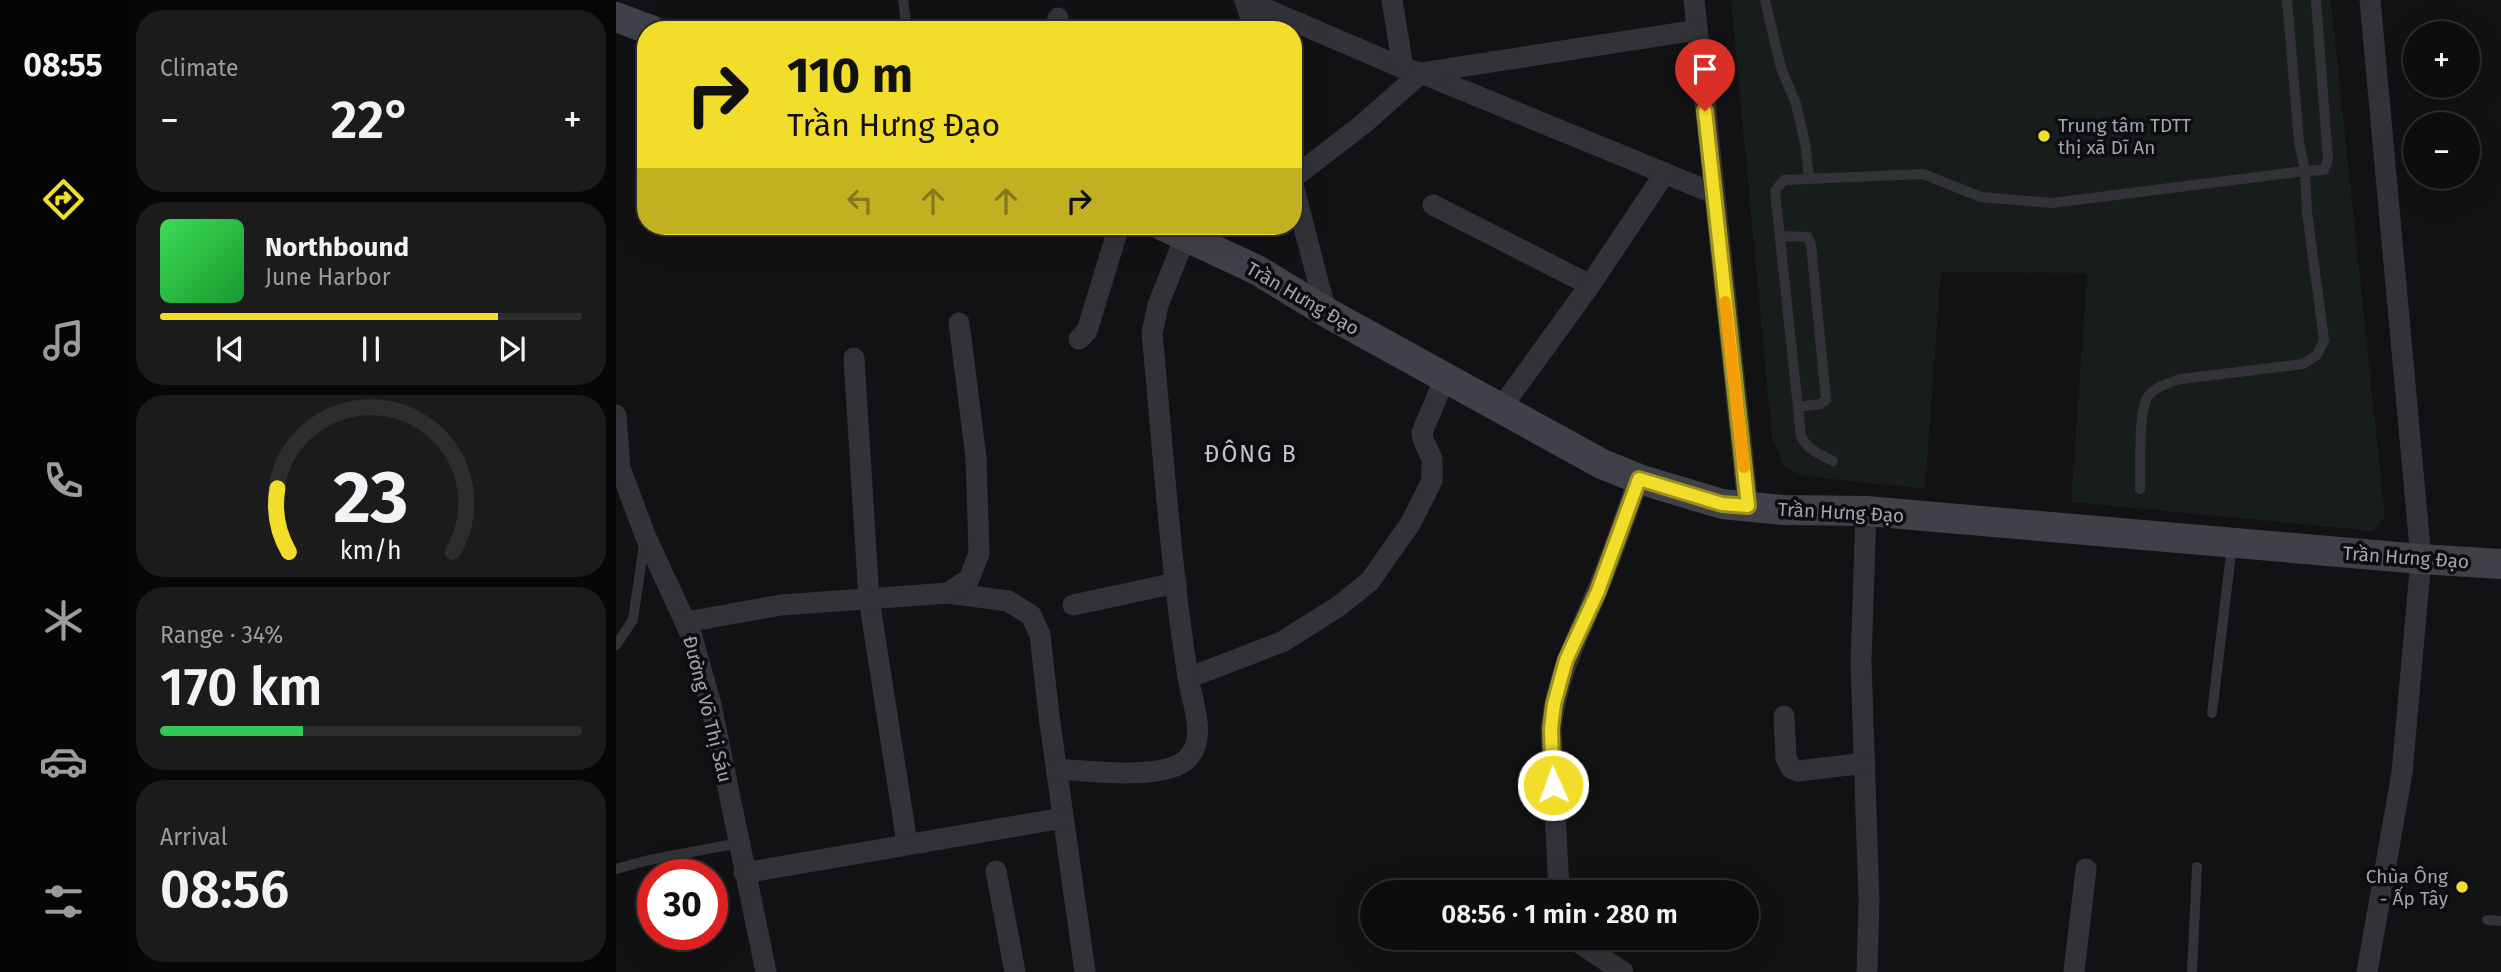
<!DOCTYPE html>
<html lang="en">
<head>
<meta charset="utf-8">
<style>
  body { margin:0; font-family:"Fira Sans",sans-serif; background:#1c1b1c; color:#f1f3f6; height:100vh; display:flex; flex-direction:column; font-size:26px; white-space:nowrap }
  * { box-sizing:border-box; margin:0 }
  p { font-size:23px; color:#9b9c9e }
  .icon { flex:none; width:38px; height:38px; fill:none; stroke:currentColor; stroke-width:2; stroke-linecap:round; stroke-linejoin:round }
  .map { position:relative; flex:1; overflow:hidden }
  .drawer { display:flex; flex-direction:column; gap:10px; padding:10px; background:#080708; width:490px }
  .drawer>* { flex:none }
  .top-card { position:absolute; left:21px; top:21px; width:665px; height:214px; border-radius:28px; box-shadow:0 7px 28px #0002,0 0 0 2px #2e2d2e; background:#f2de2a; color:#111; overflow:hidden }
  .controls { position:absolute; left:1787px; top:21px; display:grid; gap:14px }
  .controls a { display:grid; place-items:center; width:77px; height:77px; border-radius:50%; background:#0e0d0e; box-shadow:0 7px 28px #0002,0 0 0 2px #2e2d2e; font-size:35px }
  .speed { position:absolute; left:21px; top:859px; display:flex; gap:14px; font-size:35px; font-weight:700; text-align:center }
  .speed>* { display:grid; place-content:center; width:91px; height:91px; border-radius:50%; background:#0e0d0e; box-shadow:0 7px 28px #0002,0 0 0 2px #2e2d2e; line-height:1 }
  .speed .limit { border:10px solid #d22; background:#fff; color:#111 }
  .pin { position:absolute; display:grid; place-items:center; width:60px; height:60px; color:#fff; margin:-72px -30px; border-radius:50% 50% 50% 0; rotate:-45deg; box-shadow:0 0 7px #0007 }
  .pin .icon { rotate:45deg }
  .me { position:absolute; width:77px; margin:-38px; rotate:358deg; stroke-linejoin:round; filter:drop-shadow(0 0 5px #0008) }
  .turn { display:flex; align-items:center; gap:24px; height:147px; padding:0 35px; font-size:32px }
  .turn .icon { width:91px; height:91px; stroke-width:2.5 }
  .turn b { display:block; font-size:49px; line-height:60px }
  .lanes { display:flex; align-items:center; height:66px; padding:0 35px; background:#0003; justify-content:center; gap:35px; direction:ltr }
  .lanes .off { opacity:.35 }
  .big { font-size:52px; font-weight:600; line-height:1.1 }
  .drawer .card { flex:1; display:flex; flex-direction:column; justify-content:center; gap:10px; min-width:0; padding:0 24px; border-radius:28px; background:#1c1b1c }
  .drawer .dial { align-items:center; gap:0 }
  .dial svg { height:182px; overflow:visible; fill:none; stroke:#2e2d2e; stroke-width:7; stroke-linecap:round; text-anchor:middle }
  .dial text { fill:#f1f3f6; stroke:none }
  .song { display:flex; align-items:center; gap:21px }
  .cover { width:84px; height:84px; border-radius:10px; background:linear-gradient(135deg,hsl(130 70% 55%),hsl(130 70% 35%)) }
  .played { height:7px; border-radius:4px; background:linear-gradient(90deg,#f2de2a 80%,#2e2d2e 80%) }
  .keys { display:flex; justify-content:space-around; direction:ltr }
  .heat { display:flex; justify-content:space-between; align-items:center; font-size:38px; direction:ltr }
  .charge { height:10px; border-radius:5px; background:linear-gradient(90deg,#34c759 34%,#2e2d2e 0) }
  .trip { position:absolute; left:744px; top:880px; width:399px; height:70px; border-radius:35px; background:#0e0d0e; box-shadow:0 7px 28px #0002,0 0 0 2px #2e2d2e; font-weight:600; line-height:70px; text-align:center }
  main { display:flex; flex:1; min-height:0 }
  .tabs { display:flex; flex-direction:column; width:126px; justify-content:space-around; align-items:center; background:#060506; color:#9b9c9e }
  .tabs .icon { width:49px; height:49px }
  .tabs .active { color:#f2de2a }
  .tabs b { font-size:32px; color:#f1f3f6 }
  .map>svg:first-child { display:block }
</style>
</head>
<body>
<main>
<nav class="tabs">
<b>08:55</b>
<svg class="icon active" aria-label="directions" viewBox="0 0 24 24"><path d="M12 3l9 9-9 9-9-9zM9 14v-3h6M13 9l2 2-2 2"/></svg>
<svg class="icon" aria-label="music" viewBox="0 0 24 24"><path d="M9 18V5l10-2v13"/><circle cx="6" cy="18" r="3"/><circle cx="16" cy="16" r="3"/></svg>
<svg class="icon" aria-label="phone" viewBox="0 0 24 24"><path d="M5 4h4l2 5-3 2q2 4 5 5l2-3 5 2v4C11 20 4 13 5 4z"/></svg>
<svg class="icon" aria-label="climate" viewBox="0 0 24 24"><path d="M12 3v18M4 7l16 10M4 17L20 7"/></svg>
<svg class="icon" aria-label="car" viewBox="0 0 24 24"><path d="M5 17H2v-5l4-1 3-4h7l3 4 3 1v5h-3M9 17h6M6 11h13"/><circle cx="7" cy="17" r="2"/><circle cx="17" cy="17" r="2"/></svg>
<svg class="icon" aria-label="filters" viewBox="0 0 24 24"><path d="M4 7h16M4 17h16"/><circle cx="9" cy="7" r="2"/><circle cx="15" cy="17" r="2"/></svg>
</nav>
<section class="drawer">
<div class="card"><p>Climate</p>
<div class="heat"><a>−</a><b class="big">22°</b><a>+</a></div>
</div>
<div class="card">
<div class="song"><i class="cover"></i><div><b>Northbound</b><p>June Harbor</p></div></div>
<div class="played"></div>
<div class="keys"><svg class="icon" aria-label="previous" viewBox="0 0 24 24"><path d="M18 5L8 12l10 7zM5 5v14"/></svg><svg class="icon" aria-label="pause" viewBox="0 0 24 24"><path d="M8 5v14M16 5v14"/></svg><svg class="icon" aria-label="next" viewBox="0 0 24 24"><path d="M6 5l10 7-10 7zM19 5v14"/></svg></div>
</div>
<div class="card dial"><svg viewBox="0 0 100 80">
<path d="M14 69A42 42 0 1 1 86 69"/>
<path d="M14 69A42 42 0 0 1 9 41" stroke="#f2de2a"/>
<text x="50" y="56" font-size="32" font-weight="700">23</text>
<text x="50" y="72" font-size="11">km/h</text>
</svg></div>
<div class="card"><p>Range · 34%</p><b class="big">170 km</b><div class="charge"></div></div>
<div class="card"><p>Arrival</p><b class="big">08:56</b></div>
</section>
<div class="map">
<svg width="1885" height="972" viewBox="0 0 1885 972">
  <rect width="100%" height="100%" fill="#121113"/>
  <path fill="#171d1a" d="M 1115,0 L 1715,0 L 1769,517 L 1757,531 L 1455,502 L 1471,273 L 1325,272 L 1309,489 L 1188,476 L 1168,467 L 1156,438 Z"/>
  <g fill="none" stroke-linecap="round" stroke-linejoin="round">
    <g stroke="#333238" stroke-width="10">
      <path d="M 287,0 L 291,30"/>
      <path d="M 1149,0 L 1165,68 L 1180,104 L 1189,143 L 1193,178"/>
      <path d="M 1164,236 L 1192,237 L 1195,245 L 1210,400 L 1204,404 L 1182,407"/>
      <path d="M 1217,461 C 1204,454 1191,450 1185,436 L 1159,191 L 1168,180 L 1307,174 L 1365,197 L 1436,203 L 1689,171 L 1683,142 L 1671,0"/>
      <path d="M 1524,489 C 1525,468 1522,414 1531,398 C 1537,387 1553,383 1565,379 L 1687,364 L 1701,355 L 1708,340 L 1691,212 L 1689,171 L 1708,170 L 1712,159 L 1700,0"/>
      <path d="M 0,645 L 17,620 L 28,544"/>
      <path d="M 1596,713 L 1616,545"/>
      <path d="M 0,869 L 33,860 L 123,843"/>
      <path d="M 1871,920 L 1885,921"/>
      <path d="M 1576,972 L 1581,867"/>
    </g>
    <g stroke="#333238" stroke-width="21">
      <path d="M 629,0 L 787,68 L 805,73 L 1097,193"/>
      <path d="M 629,0 L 638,30"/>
      <path d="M 776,0 L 787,68"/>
      <path d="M 1078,0 L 1132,506"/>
      <path d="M 439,30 L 442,18"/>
      <path d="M 677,178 L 746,125 L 805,73 L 1081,30"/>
      <path d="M 677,185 L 710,312"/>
      <path d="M 817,205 L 974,285"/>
      <path d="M 463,339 L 471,331 L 503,226"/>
      <path d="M 238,358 L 253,599 L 291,843"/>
      <path d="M 885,408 L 974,285 L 1049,173"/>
      <path d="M 0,415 L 4,468 L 29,535 L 76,637 L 95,705 L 150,972"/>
      <path d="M 1250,511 L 1245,662 L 1253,901 L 1251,972"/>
      <path d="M 332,593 L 392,601 L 415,615 L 424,635 L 433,716 L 469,972"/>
      <path d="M 457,605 L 560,583"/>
      <path d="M 70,622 L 165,605 L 332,593 L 353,579 L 363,553 L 360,458 L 343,323"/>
      <path d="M 572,678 L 666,642 L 723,606 L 754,581 L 794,524 L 816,481 L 816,459 L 807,439 L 806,432 L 829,378"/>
      <path d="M 1168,716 L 1170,758 L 1175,768 L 1182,771 L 1249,763"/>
      <path d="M 441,769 C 471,771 549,781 571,759 C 592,739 576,702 572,677 C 554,564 547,447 536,333 L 542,305 L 570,235"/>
      <path d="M 380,871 L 399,972"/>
      <path d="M 128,873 L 447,818"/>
      <path d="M 943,892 L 935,729 C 941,674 961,640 981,591 C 997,554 1009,516 1023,479"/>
      <path d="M 956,938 L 1007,972"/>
      <path d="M 1458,972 L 1470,869"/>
      <path d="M 1751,972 L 1786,773 L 1805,559 L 1754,0"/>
    </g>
    <g stroke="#404048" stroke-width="30">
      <path d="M 0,17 L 35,30"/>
      <path d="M 547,226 L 641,270 L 710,312 L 986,464 L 1023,479 L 1106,504 L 1167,510 L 1250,511 L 1805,559 L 1885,564"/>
    </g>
  </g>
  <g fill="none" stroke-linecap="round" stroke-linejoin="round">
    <g stroke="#9d901b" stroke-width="18">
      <path id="route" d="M 937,785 L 935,729 L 938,704 L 950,660 L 982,591 L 1023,479 L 1106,504 L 1132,506 L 1089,111"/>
    </g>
    <use href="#route" stroke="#f2de2a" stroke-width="12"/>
    <path stroke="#f59e0b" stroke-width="12" d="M 1109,302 L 1128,467"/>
  </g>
  <g fill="#f2de2a" stroke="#0d0c0e" stroke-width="2.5">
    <circle cx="1428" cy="136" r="7"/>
    <circle cx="1846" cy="887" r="7"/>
  </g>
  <g text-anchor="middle" stroke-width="7" stroke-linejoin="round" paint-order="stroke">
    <g font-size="19" fill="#a2a4b4" stroke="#0d0c0e" text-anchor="start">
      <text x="1442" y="132">Trung tâm TDTT<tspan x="1442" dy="22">thị xã Dĩ An</tspan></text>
      <text x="1832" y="883" text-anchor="end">Chùa Ông<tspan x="1832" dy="22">- Ấp Tây</tspan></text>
    </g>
    <g font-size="19" fill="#a2a4b4" stroke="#0d0c0e">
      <text transform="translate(687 298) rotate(30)" y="7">Trần Hưng Đạo</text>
      <text transform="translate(1225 512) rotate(3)" y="7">Trần Hưng Đạo</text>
      <text transform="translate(1790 557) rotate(4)" y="7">Trần Hưng Đạo</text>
      <text transform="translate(92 709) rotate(76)" y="7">Đường Võ Thị Sáu</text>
    </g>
    <g font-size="23" letter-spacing="2" fill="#c3c4d0" stroke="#0d0c0e">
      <text x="635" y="462">ĐÔNG B</text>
    </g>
  </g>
</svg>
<div class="controls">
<a>+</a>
<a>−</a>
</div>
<div class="speed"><div class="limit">30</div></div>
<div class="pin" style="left:1089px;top:111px;background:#d93025"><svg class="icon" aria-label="arrive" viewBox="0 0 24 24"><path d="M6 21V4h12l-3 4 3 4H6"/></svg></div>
<svg class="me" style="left:937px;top:785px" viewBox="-20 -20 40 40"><circle r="17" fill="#f2de2a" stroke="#fff" stroke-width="3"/><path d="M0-11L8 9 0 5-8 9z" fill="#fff"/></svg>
<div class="trip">08:56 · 1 min · 280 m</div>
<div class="top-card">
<div class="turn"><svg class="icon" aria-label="right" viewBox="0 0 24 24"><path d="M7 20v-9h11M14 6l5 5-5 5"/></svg><div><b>110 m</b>Trần Hưng Đạo</div></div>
<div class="lanes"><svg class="icon off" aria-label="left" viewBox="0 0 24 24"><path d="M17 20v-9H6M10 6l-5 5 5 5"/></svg><svg class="icon off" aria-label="ahead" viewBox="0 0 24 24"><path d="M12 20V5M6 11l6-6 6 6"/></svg><svg class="icon off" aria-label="ahead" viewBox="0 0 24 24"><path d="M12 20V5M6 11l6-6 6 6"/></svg><svg class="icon" aria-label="right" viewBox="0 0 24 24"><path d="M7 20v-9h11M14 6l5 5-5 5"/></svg></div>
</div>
</div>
</main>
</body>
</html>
